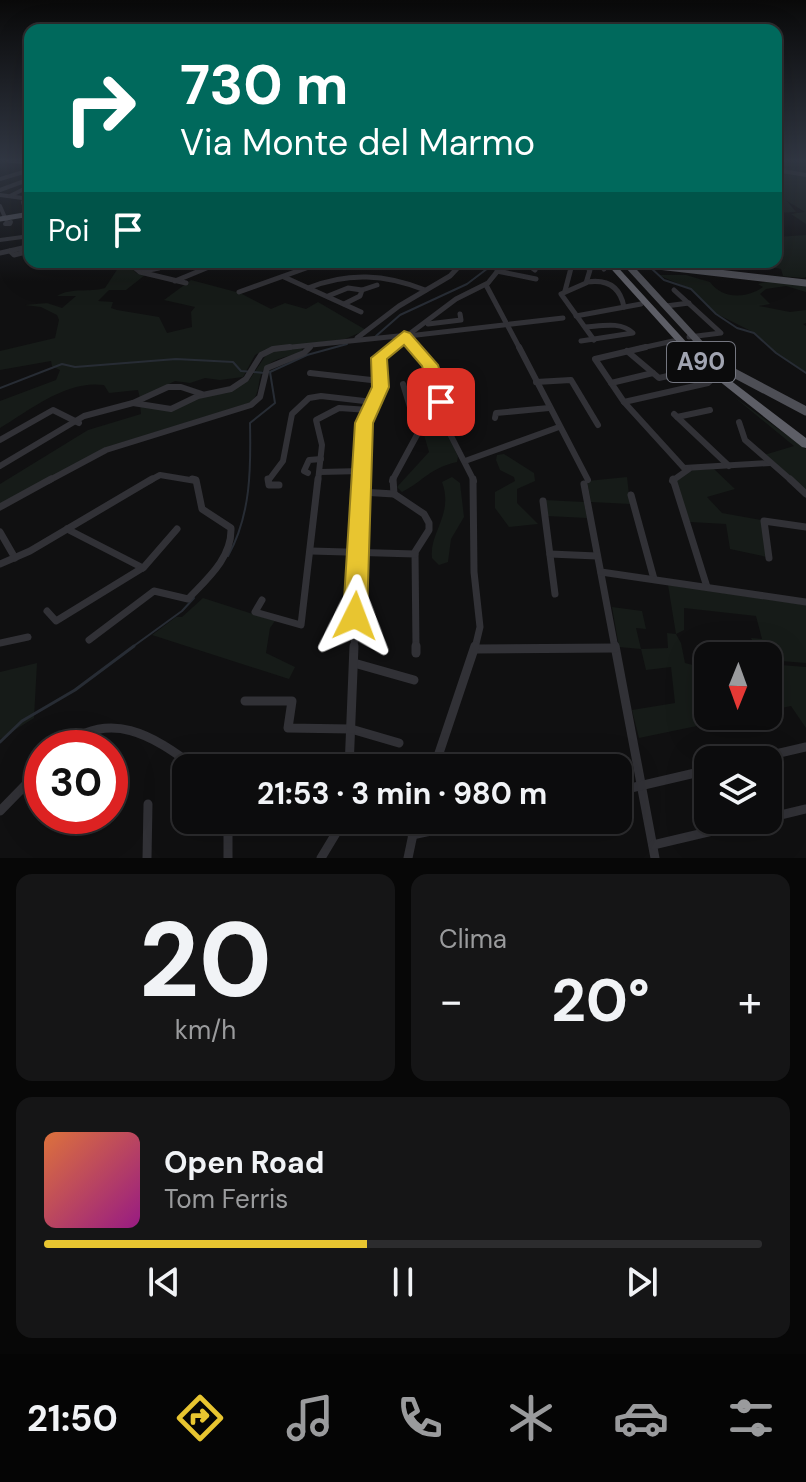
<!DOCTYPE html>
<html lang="it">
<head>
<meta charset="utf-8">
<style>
  body { margin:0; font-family:"DM Sans",sans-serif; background:#151516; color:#f1f3f6; height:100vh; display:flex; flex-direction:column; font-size:30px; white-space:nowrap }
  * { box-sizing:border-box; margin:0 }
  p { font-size:26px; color:#9a9b9d }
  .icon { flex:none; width:44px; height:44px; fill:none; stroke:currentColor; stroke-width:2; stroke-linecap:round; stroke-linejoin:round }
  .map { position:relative; height:858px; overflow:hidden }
  .sheet { display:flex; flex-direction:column; gap:16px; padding:16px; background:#070707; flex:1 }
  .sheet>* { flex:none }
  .top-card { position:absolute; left:24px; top:24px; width:758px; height:244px; border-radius:16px; box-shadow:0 8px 32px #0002,0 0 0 2px #2c2c2e; background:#00695c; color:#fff; overflow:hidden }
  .needle { width:52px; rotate:181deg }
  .buttons { position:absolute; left:694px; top:642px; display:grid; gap:16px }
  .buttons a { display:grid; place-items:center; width:88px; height:88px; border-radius:16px; background:#0c0c0d; box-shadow:0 8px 32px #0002,0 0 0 2px #2c2c2e; font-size:40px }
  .speed { position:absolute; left:24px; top:730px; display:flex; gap:16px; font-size:40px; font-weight:700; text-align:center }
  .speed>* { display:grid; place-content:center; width:104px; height:104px; border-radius:50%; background:#0c0c0d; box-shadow:0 8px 32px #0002,0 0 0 2px #2c2c2e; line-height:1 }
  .speed .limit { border:12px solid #d22; background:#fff; color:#111 }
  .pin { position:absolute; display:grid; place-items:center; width:68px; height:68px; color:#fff; margin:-34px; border-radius:16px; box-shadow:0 4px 12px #0006 }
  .me { position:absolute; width:88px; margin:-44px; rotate:3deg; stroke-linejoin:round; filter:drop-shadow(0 0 6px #0008) }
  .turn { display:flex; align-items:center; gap:28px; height:168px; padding:0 24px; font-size:36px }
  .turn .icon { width:104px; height:104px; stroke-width:2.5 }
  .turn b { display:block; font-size:56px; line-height:68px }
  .then { display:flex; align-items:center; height:76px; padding:0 24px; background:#0003; gap:16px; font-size:30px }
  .big { font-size:60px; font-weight:700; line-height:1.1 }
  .sheet .widget { flex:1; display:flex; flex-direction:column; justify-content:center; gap:12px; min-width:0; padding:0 28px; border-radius:16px; background:#151516 }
  .sheet .dial { align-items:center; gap:0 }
  .dial b { font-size:104px; line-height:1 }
  .song { display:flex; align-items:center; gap:24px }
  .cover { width:96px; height:96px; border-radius:12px; background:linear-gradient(135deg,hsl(20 70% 55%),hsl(310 70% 35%)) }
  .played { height:8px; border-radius:4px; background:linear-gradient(90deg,#e8c530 45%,#2c2c2e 45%) }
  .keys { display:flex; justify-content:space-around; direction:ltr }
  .heat { display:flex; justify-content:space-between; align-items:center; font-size:44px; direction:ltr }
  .sheet .tiles { flex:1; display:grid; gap:16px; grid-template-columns:1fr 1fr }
  .widget:last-child { grid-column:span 2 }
  .trip { position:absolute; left:172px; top:754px; width:460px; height:80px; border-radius:16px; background:#0c0c0d; box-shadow:0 8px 32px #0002,0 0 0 2px #2c2c2e; font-weight:700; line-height:80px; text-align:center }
  .tabs { display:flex; height:128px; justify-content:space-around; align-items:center; background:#050505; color:#9a9b9d }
  .tabs .icon { width:56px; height:56px }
  .tabs .on { color:#e8c530 }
  .tabs b { font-size:36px; color:#f1f3f6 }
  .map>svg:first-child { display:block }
</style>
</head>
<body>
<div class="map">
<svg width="806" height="858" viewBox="0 0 806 858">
  <rect width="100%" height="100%" fill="#101011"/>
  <g fill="#161b18">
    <path d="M 776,160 L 806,160 L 806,170 L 801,171 L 806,174 L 806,224 L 791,214 L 805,212 L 787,201 L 796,212 L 776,213 Z"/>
    <path d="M 806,235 L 806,277 L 803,278 L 768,275 L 783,276 L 781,269 L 750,263 L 750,266 C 728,262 707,267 689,262 L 776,262 L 776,254 L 780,251 L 776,237 Z"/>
    <path d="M 122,262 L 127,262 L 136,273 L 145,275 L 126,290 L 109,290 L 98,301 L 113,302 L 111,308 L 117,310 L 159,317 L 167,333 L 192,327 L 191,312 L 195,307 L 164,300 L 191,280 L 240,293 L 271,309 L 285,303 L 306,309 L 318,302 L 366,330 L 345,339 L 266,349 L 255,355 L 243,377 L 220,380 L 205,378 L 190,383 L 175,381 L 140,398 L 138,390 L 109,393 L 104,385 C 66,380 30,410 0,428 L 0,401 L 56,380 L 60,370 L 52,366 L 51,361 L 0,370 L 0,351 L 55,338 L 59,320 L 57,315 L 41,307 L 25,305 L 47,303 L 62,308 L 76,296 L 57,296 C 72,287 88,293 105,288 Z"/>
    <path d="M 658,275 L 686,275 L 710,282 C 722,299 746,299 763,287 L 758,284 L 769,281 L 806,285 L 806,292 L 786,286 L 766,289 L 760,294 L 770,304 L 759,306 L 790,312 L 806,310 L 806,323 L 803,324 L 806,326 L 806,372 L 776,353 L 755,333 L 717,314 L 693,290 Z"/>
    <path d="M 301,348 L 303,352 C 291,356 273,358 265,368 C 255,379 263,394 249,403 L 110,446 L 0,504 L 0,484 L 88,430 L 141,414 L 140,403 L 167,411 L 203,396 L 227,393 L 250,379 L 268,352 Z"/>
    <path d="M 733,396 L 806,449 L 806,492 L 764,455 L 794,446 Z"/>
    <path d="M 429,397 L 435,400 L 458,457 L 457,462 C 428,469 425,480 402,492 L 397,487 L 429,452 L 414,401 Z"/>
    <path d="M 504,454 L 534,473 L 535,481 L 517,489 L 517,503 L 538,524 L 509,527 L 495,508 L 495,492 L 515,481 L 514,477 L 500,470 L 496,460 L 497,455 Z"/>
    <path d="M 714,469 L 735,489 L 707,497 L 722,513 L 761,520 L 767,557 L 730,549 L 726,524 L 690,522 L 674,480 L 692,470 Z"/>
    <path d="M 452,477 L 460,483 L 464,517 L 451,539 L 448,562 L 439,565 L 432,558 C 429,532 454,515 442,482 Z"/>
    <path d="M 627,477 L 630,504 L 591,502 L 587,481 Z"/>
    <path d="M 545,500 L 584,502 L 587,518 L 547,516 Z"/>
    <path d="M 668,585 L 806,605 L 806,663 L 768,660 L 768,656 L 760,656 L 751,638 L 762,639 L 756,616 L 684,608 L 684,630 L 676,634 L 681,643 L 685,663 L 708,669 L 708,716 L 745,716 L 639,738 L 632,710 L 675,703 L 671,667 L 646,670 L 641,649 L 619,647 L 612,607 L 642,611 L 646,629 L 636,628 L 641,649 L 668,648 L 667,633 L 676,634 Z"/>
    <path d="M 203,598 L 275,621 L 270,628 L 266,653 L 295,667 L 289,679 L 152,635 L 176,617 L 182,617 Z"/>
    <path d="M 37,663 L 34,718 L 0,739 L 0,672 Z"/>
    <path d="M 768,664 L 806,667 L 806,728 L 791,706 L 768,711 Z"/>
  </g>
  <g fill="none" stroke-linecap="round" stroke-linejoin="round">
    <g stroke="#272c34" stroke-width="2">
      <path d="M 651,268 L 664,280 L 691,289 L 716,314 L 737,328 L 754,333 L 776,353 L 806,373"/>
      <path d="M 376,336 L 400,315 L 467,284 L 496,262"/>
      <path d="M 0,388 L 62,364 L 75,367 L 176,359 L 233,362 L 241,371 L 265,373"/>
      <path d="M 228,556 C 251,515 251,468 250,423 L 275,403 L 270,372 L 307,355 L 347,344"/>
      <path d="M 131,648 L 182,611 L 194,598"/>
    </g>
    <path stroke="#272c34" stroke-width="3" d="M 0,742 L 22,721 L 75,690 L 134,646"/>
    <g stroke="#313136" stroke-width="4">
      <path d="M 776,170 L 806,175"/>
      <path d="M 0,179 L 30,170"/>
      <path d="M 0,190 L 30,179"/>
      <path d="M 0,195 L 30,199"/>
      <path d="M 10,196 L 30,186"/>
      <path d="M 0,206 L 7,222"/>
      <path d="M 27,214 L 23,202 L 29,197"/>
      <path d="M 11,222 L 10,224 L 5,224 Z"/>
      <path d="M 0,240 L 30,236"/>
    </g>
    <g stroke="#313136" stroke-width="5">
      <path d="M 10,251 L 14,255 L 30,251"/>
      <path d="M 0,253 L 27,247 L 30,250"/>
      <path d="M 128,262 L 140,272 L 186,283"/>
      <path d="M 418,262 L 426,264"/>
      <path d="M 483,262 L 500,266"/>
      <path d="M 532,262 L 531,267 L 535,270"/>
      <path d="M 581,262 L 590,270 L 586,283 L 561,294 L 594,340"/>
      <path d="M 599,262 L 604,269"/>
      <path d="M 355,266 L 367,262"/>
      <path d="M 558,266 L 571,268 L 565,291"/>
      <path d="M 144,271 L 159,268 L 156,262"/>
      <path d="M 497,271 L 536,279"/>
      <path d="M 284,277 L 361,312"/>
      <path d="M 175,281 L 221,262"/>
      <path d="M 587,282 C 607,279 620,286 624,307"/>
      <path d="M 486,285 L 520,349"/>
      <path d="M 308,288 C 348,272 385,274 425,290"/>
      <path d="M 362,290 L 377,285"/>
      <path d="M 674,290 L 721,333 L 689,337"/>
      <path d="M 239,292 L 323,262"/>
      <path d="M 328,296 L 348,288 L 362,290 L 360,296 L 344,304"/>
      <path d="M 666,306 L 689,303"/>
      <path d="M 576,316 L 641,304"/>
      <path d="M 428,324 L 461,320 L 460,314"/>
      <path d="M 404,336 L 420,349"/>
      <path d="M 408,336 L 563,318"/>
      <path d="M 357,338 L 399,306 L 450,276 L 463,262"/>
      <path d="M 581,341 L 633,333 C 621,321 601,326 585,327"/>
      <path d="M 273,349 L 408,335 L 456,299 L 488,283 L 505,262"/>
      <path d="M 308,349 L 311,346"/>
      <path d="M 389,349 L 404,336"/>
      <path d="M 637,349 L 673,341"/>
    </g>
    <g stroke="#313136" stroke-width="6">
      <path d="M 418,347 L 429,364 L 447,428 L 474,481"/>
      <path d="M 519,347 L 588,480"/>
      <path d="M 646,347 L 595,359 L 624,402 L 708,383 L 714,378"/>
      <path d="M 627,351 L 659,378 L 685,372"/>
      <path d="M 310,373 L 380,381"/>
      <path d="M 536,382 L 571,380 L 598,425"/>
      <path d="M 611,383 L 653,373"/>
      <path d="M 624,402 L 684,468 L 770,463"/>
      <path d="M 133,403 L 171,409 L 198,396 L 231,389 L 246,379 L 261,355 L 273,349 L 290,347"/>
      <path d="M 674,414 L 729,466"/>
      <path d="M 677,417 L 710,410"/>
      <path d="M 495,418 L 496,413 L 549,408"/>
      <path d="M 739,422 L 745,440 L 792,481"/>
      <path d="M 0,440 L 53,410 L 79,423"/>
      <path d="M 465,461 L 559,427"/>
      <path d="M 0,466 L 84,416 L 133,403 L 168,387 L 181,387 L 202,394"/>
      <path d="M 320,472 L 362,471"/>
      <path d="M 308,473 L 304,471 L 309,460 L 321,459"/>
      <path d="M 48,481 L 106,450 L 251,405 L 260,397 L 267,368 L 304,353 L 310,347"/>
      <path d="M 149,481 L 160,475 L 196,481"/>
      <path d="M 268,481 L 283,461 L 292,414 L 309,398 L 321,396 L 373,402"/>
      <path d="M 318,481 L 322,445 L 316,420 L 339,408 L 369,410"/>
      <path d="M 362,481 L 364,426 L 380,387 L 379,358 L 391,347"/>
      <path d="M 392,481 L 418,433 L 403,384"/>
      <path d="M 672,481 L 689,469"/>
    </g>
    <g stroke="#313136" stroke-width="7">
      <path d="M 268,479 L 269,485 L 279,485"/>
      <path d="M 393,479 L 394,494"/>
      <path d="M 473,479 L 474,572 L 480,627 L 475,648"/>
      <path d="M 673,479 L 707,587"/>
      <path d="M 790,479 L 806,494"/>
      <path d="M 584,484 L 615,648"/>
      <path d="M 361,492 L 394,494 L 424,514 L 429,523 L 429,530 L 415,552 L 416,648"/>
      <path d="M 631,495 L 654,579"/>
      <path d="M 543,501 L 555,594"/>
      <path d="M 0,507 L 51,479"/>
      <path d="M 67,529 L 143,568"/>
      <path d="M 0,532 L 15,558"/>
      <path d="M 311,551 L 415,554"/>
      <path d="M 550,554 L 597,556"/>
      <path d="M 769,558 L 764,521 L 806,527"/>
      <path d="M 0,564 L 30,551 L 152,479"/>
      <path d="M 601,572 L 806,602"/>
      <path d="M 262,600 L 255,612 L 301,625 L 318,479"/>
      <path d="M 47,611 L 56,621 L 144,567 L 177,529"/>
      <path d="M 89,640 L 154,591 L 188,599 C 207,579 232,558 231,528 L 202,509 L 196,480 L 192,479"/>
      <path d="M 0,643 L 28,637"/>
      <path d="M 354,648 L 362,479"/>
      <path d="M 567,648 L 615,648"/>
    </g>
    <g stroke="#313136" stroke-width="9">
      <path d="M 416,646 L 416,653"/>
      <path d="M 615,646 L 655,858"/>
      <path d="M 477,649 L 615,648"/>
      <path d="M 354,663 L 414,680"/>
      <path d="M 245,701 L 292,701 L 288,728 L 351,729 L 399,743"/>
      <path d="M 61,748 C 109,708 153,735 196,768"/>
      <path d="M 750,760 L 806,747"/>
      <path d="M 349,768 L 354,646"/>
      <path d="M 434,768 L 475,646"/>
      <path d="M 618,791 L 708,770"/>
      <path d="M 0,811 L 42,768"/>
      <path d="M 768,818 L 806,809"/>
      <path d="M 228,820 L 228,858"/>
      <path d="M 412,835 L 482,820"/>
      <path d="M 653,845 L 759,820"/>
      <path d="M 147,858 L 148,804"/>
      <path d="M 321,858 L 344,820"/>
      <path d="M 408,858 L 416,820"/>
    </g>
    <g stroke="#4d4e55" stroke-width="5">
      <path d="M 8,160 L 30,162"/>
      <path d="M 0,219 L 30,214"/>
    </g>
    <g stroke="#4d4e55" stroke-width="7">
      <path d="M 623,262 L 806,283"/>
      <path d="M 626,263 L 705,349"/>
    </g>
    <path stroke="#4d4e55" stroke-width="9" d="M 703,347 L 734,373 L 806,411"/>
    <path fill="#5d5e66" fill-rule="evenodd" d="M 605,262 L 613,262 L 700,357 L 806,438 L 806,448 L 802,447 L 694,361 Z"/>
  </g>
  <linearGradient id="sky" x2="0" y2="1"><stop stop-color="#090909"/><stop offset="0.57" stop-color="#313743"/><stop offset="1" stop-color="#313743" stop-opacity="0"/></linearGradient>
  <rect width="806" height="281" fill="url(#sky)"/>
  <path fill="#e8c530" stroke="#97801f" stroke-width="2" d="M 404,331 L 410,333 L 438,365 L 449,402 L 441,407 L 435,406 L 422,366 L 404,345 L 387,359 L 389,387 L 373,423 L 367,616 L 364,622 L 355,625 L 347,622 L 343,616 L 355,423 L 372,387 L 371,358 Z"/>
  <g text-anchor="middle" stroke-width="8" stroke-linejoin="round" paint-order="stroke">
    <rect fill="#0b0b0c" stroke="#747680" stroke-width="2" x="667" y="342" width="68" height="40" rx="6"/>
    <g font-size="24" font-weight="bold" fill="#a1a4b1">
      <text x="701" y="370">A90</text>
    </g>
  </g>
</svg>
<div class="buttons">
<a><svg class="needle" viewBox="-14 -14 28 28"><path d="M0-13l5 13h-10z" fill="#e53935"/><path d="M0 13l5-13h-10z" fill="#9a9b9d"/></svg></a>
<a><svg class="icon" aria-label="layers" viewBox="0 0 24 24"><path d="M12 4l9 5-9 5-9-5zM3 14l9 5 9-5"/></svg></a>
</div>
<div class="speed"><div class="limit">30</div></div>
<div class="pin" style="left:441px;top:402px;background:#d93025"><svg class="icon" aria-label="arrive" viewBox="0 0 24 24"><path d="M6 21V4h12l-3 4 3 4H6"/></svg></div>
<svg class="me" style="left:355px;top:616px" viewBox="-20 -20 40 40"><path d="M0-17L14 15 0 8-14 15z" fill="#e8c530" stroke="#fff" stroke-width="4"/></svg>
<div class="trip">21:53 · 3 min · 980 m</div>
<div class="top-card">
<div class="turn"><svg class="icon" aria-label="right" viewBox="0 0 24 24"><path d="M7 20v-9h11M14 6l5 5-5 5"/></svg><div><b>730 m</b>Via Monte del Marmo</div></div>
<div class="then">Poi<svg class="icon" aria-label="arrive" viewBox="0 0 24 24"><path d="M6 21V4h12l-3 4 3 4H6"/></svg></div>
</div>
</div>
<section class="sheet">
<div class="tiles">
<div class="widget dial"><b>20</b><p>km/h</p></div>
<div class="widget"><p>Clima</p>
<div class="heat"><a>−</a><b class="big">20°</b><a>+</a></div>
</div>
<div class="widget">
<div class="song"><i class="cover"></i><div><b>Open Road</b><p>Tom Ferris</p></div></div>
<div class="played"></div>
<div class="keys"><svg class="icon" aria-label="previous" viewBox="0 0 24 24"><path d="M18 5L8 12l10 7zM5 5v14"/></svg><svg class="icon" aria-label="pause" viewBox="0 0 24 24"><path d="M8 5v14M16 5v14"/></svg><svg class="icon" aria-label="next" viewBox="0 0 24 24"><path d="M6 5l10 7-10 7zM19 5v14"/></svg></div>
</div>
</div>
</section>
<nav class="tabs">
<b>21:50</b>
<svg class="icon on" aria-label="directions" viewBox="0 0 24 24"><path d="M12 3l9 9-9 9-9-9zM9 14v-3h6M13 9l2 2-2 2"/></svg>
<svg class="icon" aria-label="music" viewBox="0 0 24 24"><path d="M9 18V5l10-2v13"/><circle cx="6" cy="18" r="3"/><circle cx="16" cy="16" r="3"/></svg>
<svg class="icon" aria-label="phone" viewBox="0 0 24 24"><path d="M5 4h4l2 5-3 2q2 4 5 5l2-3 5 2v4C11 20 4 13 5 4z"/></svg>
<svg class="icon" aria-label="climate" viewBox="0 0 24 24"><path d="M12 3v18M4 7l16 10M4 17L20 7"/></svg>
<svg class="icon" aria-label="car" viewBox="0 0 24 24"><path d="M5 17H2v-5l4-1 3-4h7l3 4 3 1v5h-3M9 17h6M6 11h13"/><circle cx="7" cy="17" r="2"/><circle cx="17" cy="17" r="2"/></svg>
<svg class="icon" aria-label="filters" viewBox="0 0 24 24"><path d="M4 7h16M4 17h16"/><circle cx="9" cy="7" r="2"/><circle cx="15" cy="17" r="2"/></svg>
</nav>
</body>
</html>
